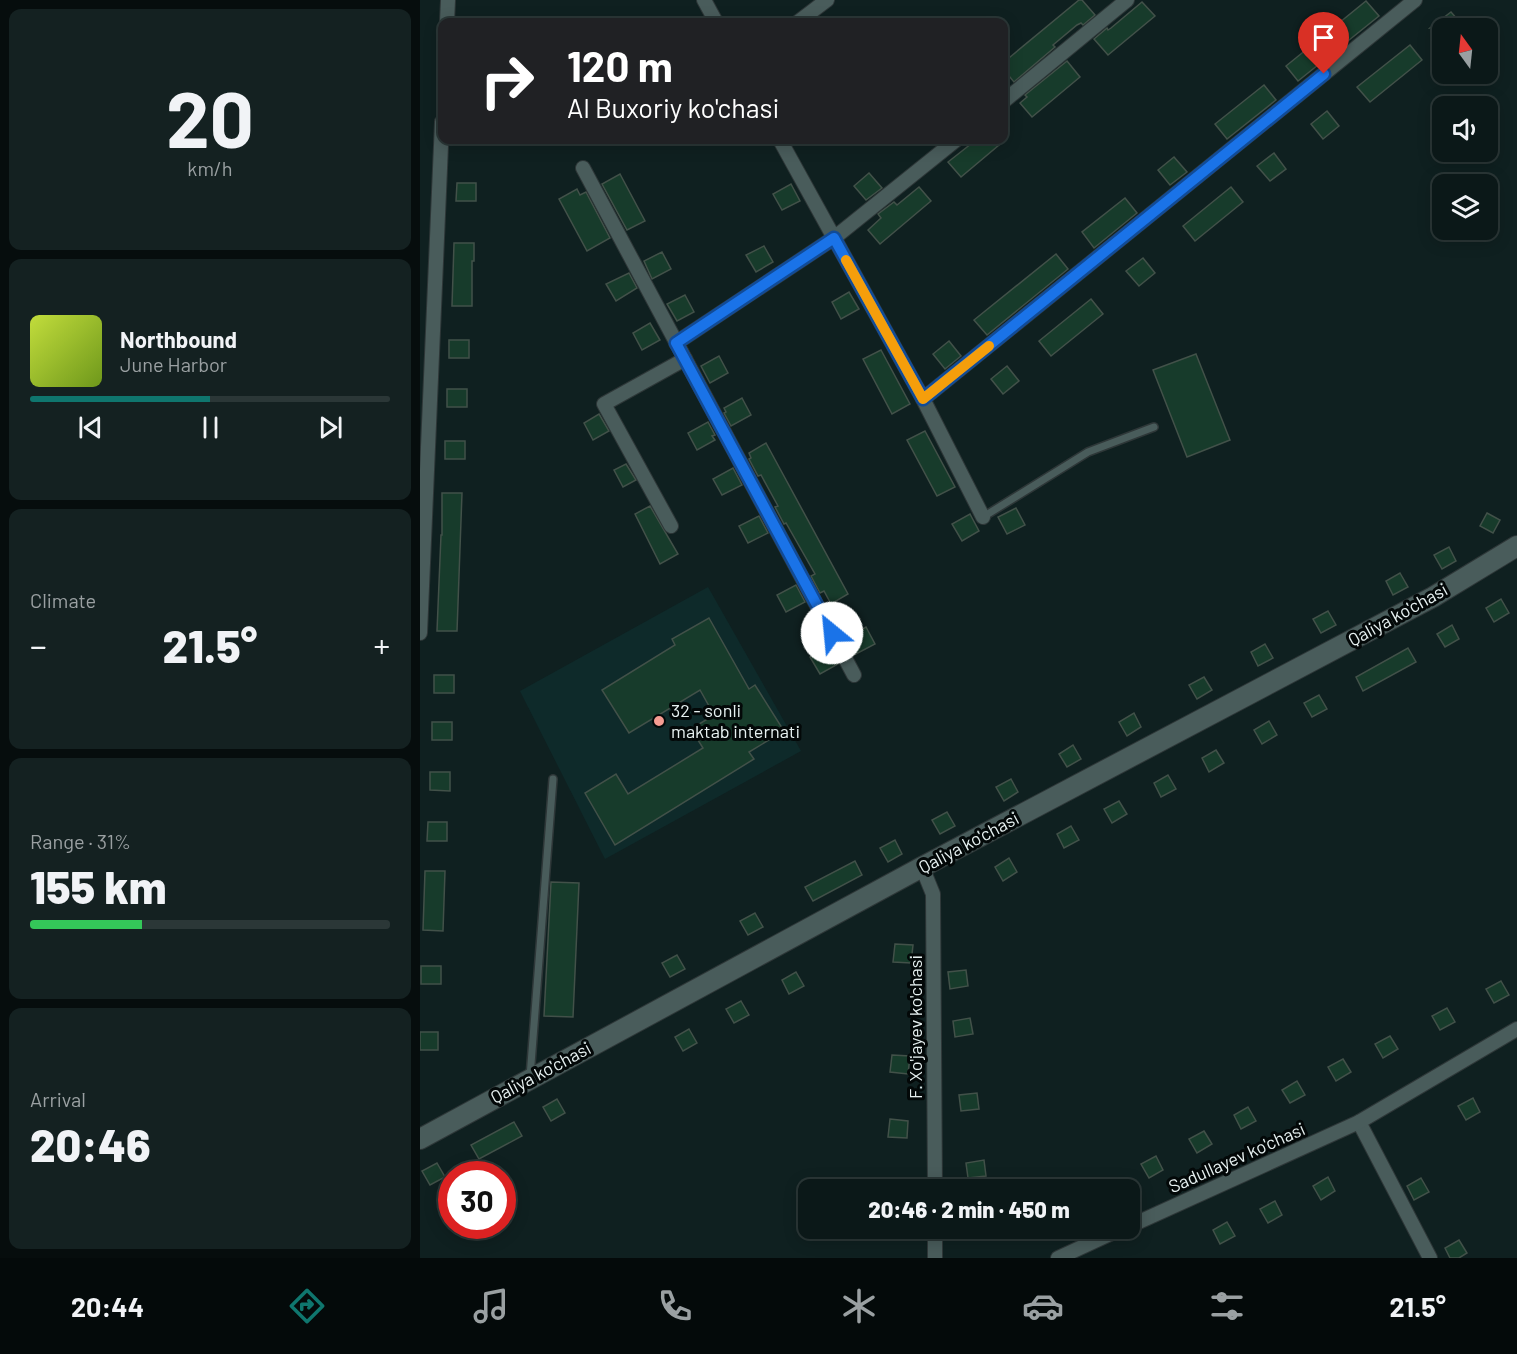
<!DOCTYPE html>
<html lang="en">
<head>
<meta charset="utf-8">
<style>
  body { margin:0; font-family:Barlow,sans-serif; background:#142121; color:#f1f3f6; height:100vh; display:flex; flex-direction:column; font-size:22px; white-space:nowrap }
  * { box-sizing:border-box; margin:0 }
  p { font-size:20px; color:#9aa0a2 }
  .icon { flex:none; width:33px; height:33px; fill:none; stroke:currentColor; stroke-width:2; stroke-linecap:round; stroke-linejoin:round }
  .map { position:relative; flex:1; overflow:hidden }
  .side { display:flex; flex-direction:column; gap:9px; padding:9px; background:#060d0d; width:420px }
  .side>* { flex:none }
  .top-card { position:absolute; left:18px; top:18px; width:570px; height:126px; border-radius:12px; box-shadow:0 3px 15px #0003,0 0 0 2px #2b3737; background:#202124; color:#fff; overflow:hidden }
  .needle { width:39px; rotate:345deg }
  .fabs { position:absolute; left:1012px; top:18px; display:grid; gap:12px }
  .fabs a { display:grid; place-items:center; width:66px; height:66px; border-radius:12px; background:#0b1818; box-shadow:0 3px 15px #0003,0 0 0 2px #2b3737; font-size:30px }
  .speed { position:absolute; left:18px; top:1161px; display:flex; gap:12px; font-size:30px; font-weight:700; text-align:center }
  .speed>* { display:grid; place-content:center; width:78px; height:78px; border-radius:50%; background:#0b1818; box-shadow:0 3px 15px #0003,0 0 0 2px #2b3737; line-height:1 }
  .speed .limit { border:9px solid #d22; background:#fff; color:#111 }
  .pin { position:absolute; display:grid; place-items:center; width:51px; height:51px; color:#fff; margin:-62px -26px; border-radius:50% 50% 50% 0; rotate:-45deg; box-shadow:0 0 6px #0007 }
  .pin .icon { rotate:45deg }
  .me { position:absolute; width:66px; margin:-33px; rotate:332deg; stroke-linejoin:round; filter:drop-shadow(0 0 4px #0008) }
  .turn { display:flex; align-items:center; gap:21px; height:126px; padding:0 30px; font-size:27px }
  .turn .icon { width:78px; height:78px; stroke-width:2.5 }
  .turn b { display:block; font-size:42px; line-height:51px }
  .big { font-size:45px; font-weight:800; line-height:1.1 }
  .side .card { flex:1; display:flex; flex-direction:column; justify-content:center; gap:9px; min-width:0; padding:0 21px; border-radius:12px; background:#142121 }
  .side .dial { align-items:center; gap:0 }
  .dial b { font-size:78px; line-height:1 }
  .song { display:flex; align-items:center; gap:18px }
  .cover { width:72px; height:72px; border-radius:9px; background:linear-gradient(135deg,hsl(70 70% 55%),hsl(80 70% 35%)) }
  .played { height:6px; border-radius:3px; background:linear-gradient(90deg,#0f766e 50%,#2b3737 50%) }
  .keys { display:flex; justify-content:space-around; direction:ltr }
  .heat { display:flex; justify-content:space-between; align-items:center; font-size:33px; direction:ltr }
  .charge { height:9px; border-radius:4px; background:linear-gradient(90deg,#34c759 31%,#2b3737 0) }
  .trip { position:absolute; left:378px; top:1179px; width:342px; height:60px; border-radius:12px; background:#0b1818; box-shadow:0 3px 15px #0003,0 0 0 2px #2b3737; font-weight:800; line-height:60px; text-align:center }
  .tabs { display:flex; height:96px; justify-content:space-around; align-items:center; background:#040a0a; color:#9aa0a2 }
  .tabs .icon { width:42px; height:42px }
  .tabs .current { color:#0f766e }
  .tabs b { font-size:27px; color:#f1f3f6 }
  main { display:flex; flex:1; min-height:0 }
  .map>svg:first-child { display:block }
</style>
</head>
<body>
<main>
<section class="side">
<div class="card dial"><b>20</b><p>km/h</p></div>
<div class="card">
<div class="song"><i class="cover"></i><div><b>Northbound</b><p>June Harbor</p></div></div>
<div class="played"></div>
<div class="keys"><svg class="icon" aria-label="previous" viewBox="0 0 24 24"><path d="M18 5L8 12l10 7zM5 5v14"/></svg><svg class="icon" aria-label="pause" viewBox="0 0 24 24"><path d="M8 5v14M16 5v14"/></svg><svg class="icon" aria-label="next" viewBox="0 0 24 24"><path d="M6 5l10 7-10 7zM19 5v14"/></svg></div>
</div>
<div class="card"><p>Climate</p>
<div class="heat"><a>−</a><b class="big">21.5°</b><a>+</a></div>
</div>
<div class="card"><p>Range · 31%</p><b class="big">155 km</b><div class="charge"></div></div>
<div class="card"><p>Arrival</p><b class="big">20:46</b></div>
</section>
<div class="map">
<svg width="1097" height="1258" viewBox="0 0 1097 1258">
  <rect width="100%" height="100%" fill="#0f2020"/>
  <path fill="#0e2a2a" d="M 288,587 L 381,751 L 185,859 L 100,691 Z"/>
  <g fill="#173b2b" stroke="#425149" stroke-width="1.5">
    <path d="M 659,0 L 662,0 L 675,15 L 663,25 L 661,23 L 657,25 L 633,45 L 635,47 L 594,82 L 584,70 L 584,62 Z"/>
    <path d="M 946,1 L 959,16 L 878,81 L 866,66 Z"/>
    <path d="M 722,2 L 735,16 L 688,55 L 674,39 L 687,28 L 688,30 L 691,28 Z"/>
    <path d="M 1031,12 L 1045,28 L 1010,28 Z"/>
    <path d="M 990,45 L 1002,60 L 950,102 L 937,87 Z"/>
    <path d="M 647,61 L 660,77 L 612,117 L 600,103 L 607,97 L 605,95 Z"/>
    <path d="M 844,85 L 856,100 L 807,139 L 795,124 Z"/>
    <path d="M 907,111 L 919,126 L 903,139 L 891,124 Z"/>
    <path d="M 556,140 L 585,140 L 541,177 L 528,162 Z"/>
    <path d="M 854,153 L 866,169 L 850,181 L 837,166 Z"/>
    <path d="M 754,157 L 767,172 L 750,185 L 738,170 Z"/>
    <path d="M 449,173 L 462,188 L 446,200 L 434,186 Z"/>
    <path d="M 200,174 L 225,221 L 207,230 L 182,184 Z"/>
    <path d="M 37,183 L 56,183 L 56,201 L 36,201 Z"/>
    <path d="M 371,184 L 380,201 L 362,210 L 353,194 Z"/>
    <path d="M 499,187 L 511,201 L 460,244 L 448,230 L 461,218 L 458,214 L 474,202 L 477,205 Z"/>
    <path d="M 811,187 L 823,202 L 775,241 L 763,226 Z"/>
    <path d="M 157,189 L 160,195 L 166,192 L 190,238 L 167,251 L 139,199 Z"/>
    <path d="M 705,198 L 717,213 L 674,248 L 662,232 Z"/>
    <path d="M 34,243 L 54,243 L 54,261 L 52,261 L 52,306 L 32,306 Z"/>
    <path d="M 344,246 L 353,262 L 336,272 L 326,255 Z"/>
    <path d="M 242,252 L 251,269 L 232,279 L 224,261 Z"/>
    <path d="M 636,254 L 648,269 L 567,335 L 554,320 Z"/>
    <path d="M 723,258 L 735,273 L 719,286 L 706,271 Z"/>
    <path d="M 209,273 L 217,288 L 196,301 L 186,284 Z"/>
    <path d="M 429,292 L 439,309 L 421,319 L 412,302 Z"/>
    <path d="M 265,295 L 274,312 L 257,321 L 247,304 Z"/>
    <path d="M 671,299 L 683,314 L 631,356 L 619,341 Z"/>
    <path d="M 230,323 L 240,340 L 222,350 L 213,333 Z"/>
    <rect x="29" y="340" width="20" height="18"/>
    <path d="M 529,341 L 541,356 L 525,369 L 513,354 Z"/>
    <path d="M 461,350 L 490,404 L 472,414 L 443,359 Z"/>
    <path d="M 776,354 L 810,440 L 767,457 L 733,370 Z"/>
    <path d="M 299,356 L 308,373 L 290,383 L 281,366 Z"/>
    <path d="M 587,366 L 599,381 L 583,394 L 571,379 Z"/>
    <rect x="27" y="389" width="20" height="18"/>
    <path d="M 322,398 L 331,415 L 311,426 L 304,413 L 306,412 L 304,408 Z"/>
    <path d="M 179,414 L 189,431 L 173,440 L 164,423 Z"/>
    <path d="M 288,422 L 295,435 L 292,436 L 295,440 L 277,450 L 268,433 Z"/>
    <path d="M 505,431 L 535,487 L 517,496 L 487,440 Z"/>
    <rect x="25" y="441" width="20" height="18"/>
    <path d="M 346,443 L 428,594 L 411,604 L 404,591 L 400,593 L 391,576 L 395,574 L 366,523 L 364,524 L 355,507 L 358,506 L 341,475 L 338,476 L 329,459 L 331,458 L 329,453 Z"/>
    <path d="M 206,464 L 216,480 L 203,487 L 194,470 Z"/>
    <path d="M 313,468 L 322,485 L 302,495 L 293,479 Z"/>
    <path d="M 22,493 L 42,493 L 37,631 L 17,631 L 21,535 L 22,535 Z"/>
    <path d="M 230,506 L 258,554 L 240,564 L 215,514 Z"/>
    <path d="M 596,508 L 605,525 L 587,534 L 578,517 Z"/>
    <path d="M 1067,513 L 1080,520 L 1073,533 L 1060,526 Z"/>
    <path d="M 550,514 L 559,531 L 542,541 L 532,524 Z"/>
    <path d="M 339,516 L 348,533 L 328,543 L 319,526 Z"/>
    <path d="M 1029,547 L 1036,561 L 1022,569 L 1014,555 Z"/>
    <path d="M 980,573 L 988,587 L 973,595 L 966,581 Z"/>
    <path d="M 376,585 L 385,602 L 366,612 L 357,595 Z"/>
    <path d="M 1081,599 L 1089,613 L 1074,622 L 1066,608 Z"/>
    <path d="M 908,611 L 916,625 L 901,633 L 893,619 Z"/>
    <path d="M 289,618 L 329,689 L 335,685 L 364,731 L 329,752 L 334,759 L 195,845 L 165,793 L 196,774 L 208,794 L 283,748 L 271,729 L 294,715 L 280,690 L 209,733 L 182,690 L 255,645 L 252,639 Z"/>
    <path d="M 1032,625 L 1039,639 L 1025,647 L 1017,634 Z"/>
    <path d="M 446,627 L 455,644 L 434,655 L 425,639 Z"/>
    <path d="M 845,644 L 853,658 L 838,666 L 831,652 Z"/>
    <path d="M 409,647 L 418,664 L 400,674 L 390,657 Z"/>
    <path d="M 988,648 L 996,662 L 943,691 L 936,677 Z"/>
    <rect x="14" y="675" width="20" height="18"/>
    <path d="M 784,677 L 792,690 L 777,699 L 769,685 Z"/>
    <path d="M 899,695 L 907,709 L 892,717 L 884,703 Z"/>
    <path d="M 714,713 L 721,727 L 707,736 L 699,722 Z"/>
    <path d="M 849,721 L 857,735 L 842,744 L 834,730 Z"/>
    <rect x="12" y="722" width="20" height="18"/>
    <path d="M 653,745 L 661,759 L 647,767 L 639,754 Z"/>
    <path d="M 796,750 L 804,763 L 789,772 L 782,758 Z"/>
    <path d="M 10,772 L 30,772 L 30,791 L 10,790 Z"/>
    <path d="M 748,775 L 756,789 L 741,797 L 734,783 Z"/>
    <path d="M 591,779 L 598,792 L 584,801 L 576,787 Z"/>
    <path d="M 699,801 L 707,814 L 692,823 L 684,809 Z"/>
    <path d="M 527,812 L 535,826 L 520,834 L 512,820 Z"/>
    <path d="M 8,822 L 27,822 L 27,841 L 7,841 Z"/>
    <path d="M 651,826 L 659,840 L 644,848 L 637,834 Z"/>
    <path d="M 475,840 L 482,854 L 468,862 L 460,848 Z"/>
    <path d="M 589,858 L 597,872 L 583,881 L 575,867 Z"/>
    <path d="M 435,861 L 442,875 L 393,901 L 385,887 Z"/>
    <path d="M 5,871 L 25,871 L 23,931 L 3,930 Z"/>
    <path d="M 131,882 L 159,883 L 153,1017 L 124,1016 Z"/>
    <path d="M 335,913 L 343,927 L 328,935 L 320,921 Z"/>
    <path d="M 475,944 L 493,945 L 491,963 L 473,962 Z"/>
    <path d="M 257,955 L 265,969 L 250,977 L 242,963 Z"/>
    <rect x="1" y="966" width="20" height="18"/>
    <path d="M 546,970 L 548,986 L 530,989 L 528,972 Z"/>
    <path d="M 376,972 L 384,986 L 369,994 L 362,980 Z"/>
    <path d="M 1081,981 L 1089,995 L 1074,1003 L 1066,989 Z"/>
    <path d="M 321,1001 L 329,1015 L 314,1023 L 306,1009 Z"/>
    <path d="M 1027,1008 L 1035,1022 L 1020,1030 L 1012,1016 Z"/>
    <path d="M 550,1018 L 553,1034 L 535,1037 L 533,1021 Z"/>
    <path d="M 269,1029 L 277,1043 L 263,1051 L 255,1037 Z"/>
    <rect x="0" y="1032" width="18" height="18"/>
    <path d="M 970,1036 L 978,1049 L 963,1058 L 955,1044 Z"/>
    <path d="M 472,1055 L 490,1056 L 488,1074 L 470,1072 Z"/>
    <path d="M 923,1059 L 931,1072 L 916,1081 L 908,1067 Z"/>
    <path d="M 877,1081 L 885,1095 L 870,1103 L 862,1090 Z"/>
    <path d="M 557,1093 L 559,1109 L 541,1111 L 539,1095 Z"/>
    <path d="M 1053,1098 L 1060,1112 L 1046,1120 L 1038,1106 Z"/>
    <path d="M 137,1099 L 145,1113 L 131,1121 L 123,1107 Z"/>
    <path d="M 828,1107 L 836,1121 L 821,1129 L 814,1115 Z"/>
    <path d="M 470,1119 L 488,1121 L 487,1138 L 468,1137 Z"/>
    <path d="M 94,1122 L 102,1136 L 59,1159 L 51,1145 Z"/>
    <path d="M 784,1131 L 792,1144 L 777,1153 L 769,1139 Z"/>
    <path d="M 736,1156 L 743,1170 L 729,1178 L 721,1164 Z"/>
    <path d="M 564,1160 L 566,1176 L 548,1178 L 546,1163 Z"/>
    <path d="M 17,1163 L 25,1177 L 10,1185 L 2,1171 Z"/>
    <path d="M 908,1177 L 915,1191 L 901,1200 L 893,1186 Z"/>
    <path d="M 1001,1178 L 1009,1192 L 994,1200 L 987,1186 Z"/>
    <path d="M 855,1201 L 862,1215 L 848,1223 L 840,1209 Z"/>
    <path d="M 807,1222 L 815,1236 L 800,1244 L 793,1230 Z"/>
    <path d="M 1039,1240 L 1047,1253 L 1039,1258 L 1030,1258 L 1025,1248 Z"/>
  </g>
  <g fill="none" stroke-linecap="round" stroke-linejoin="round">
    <g stroke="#2e3738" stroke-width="10">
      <g id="lane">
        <path d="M 563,517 L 668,452 L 734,427"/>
        <path d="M 110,1077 L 133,779"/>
      </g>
    </g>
    <g stroke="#2e3738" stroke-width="16">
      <g id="street">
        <path d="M 284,0 L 296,22"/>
        <path d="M 27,22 L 28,0"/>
        <path d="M 378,22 L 407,0"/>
        <path d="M 584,101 L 707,0"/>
        <path d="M 360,140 L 503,399 L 563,517"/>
        <path d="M 163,168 L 434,675"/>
        <path d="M 256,343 L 414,238 L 536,140"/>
        <path d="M 503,399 L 995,0"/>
        <path d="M 251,526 L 184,404 L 265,359"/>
        <path d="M 0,633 L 22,122"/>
        <path d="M 502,867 L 513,894 L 515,1190"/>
        <path d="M 939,1122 L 1010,1258"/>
        <path d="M 710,1226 L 939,1122 L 1097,1029"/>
        <path d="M 515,1228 L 515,1258"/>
        <path d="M 638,1258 L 703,1228"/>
      </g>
    </g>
    <g stroke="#2e3738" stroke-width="22">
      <path id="secondary" d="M 0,1139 L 502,867 L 1013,597 L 1097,546"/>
    </g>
    <use href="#lane" stroke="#495c5b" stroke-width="7"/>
    <use href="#street" stroke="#495c5b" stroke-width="14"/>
    <use href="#secondary" stroke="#495c5b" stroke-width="20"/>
  </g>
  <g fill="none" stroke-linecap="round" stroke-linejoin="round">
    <g stroke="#114b97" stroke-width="15">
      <path id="route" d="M 412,633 L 256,343 L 414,238 L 503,399 L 904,74"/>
    </g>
    <use href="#route" stroke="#1a73e8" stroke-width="10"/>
    <path stroke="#f59e0b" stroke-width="10" d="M 426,260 L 503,399 L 569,346"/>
  </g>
  <circle fill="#f59c92" stroke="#030808" stroke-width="2" cx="239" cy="721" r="6"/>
  <g text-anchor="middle" stroke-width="6" stroke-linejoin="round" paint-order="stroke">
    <g font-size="18" fill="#e7f1f1" stroke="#030808">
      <text transform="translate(978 615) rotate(-29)" y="6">Qaliya ko'chasi</text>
      <text transform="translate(549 843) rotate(-28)" y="6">Qaliya ko'chasi</text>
      <text transform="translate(496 1027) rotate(-90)" y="6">F. Xo'jayev ko'chasi</text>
      <text transform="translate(121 1073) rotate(-28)" y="6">Qaliya ko'chasi</text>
      <text transform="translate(817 1158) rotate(-24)" y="6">Sadullayev ko'chasi</text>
    </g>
    <g font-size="18" fill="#e7f1f1" stroke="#030808" text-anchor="start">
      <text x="251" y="717">32 - sonli<tspan x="251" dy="21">maktab internati</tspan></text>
    </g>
  </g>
</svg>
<div class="fabs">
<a><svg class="needle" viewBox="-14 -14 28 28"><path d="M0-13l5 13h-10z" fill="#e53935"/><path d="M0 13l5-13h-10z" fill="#9aa0a2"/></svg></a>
<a><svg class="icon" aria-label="sound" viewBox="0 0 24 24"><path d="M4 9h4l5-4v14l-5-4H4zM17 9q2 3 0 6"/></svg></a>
<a><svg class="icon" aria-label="layers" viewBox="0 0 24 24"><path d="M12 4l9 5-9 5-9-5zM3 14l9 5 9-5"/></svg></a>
</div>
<div class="speed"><div class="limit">30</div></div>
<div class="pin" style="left:904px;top:74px;background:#d93025"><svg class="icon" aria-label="arrive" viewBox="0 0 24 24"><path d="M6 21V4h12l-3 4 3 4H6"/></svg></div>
<svg class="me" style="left:412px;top:633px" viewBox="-20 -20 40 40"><circle r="19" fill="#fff"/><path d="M0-13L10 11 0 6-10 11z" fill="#1a73e8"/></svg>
<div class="trip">20:46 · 2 min · 450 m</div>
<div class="top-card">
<div class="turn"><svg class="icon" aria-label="right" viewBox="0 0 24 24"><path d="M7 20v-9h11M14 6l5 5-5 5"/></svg><div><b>120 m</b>Al Buxoriy ko'chasi</div></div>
</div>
</div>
</main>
<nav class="tabs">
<b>20:44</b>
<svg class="icon current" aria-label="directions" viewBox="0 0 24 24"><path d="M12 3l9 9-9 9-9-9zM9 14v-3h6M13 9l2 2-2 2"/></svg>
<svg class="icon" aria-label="music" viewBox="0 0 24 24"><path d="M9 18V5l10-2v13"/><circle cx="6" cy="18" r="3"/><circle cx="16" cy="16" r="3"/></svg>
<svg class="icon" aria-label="phone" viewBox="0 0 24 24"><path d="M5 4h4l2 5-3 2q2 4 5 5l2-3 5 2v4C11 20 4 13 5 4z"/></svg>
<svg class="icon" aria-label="climate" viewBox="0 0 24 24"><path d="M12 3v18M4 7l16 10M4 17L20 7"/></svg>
<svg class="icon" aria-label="car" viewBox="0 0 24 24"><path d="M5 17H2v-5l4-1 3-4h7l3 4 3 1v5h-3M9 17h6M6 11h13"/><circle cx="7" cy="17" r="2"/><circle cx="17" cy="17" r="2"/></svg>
<svg class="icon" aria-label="filters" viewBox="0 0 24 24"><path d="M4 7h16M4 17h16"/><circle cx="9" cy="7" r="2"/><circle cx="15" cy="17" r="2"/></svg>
<b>21.5°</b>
</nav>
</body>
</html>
